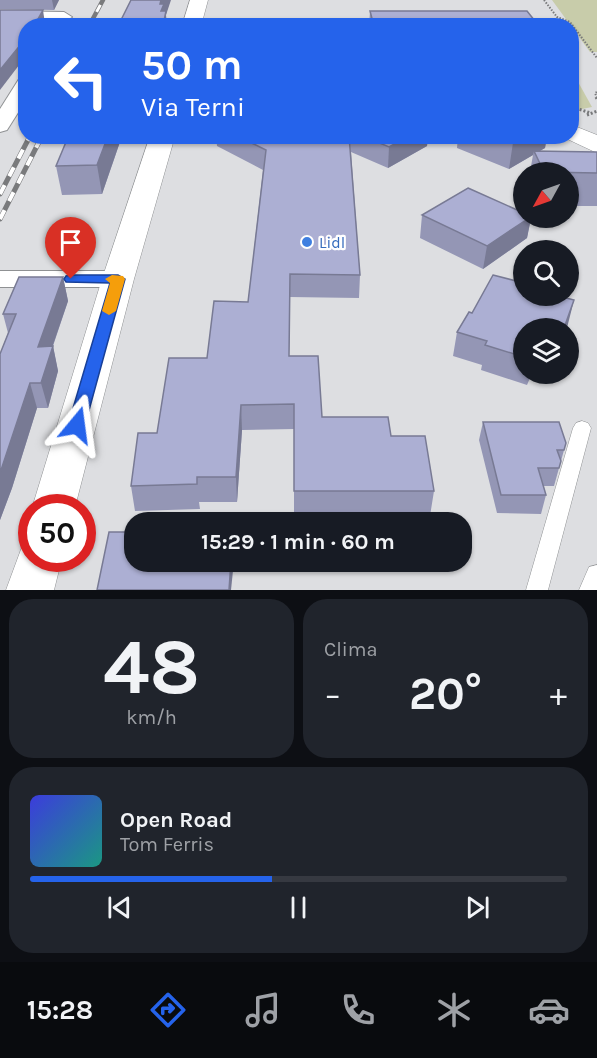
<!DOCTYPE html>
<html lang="it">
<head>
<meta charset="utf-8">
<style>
  body { margin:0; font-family:Karla,sans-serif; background:#20242c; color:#f1f3f6; height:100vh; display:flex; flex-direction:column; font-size:22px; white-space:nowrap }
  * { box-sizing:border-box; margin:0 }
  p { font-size:20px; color:#9ea1a6 }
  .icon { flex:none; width:33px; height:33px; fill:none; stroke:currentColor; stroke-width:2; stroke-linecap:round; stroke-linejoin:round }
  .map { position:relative; height:590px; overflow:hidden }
  .panel { display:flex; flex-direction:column; gap:9px; padding:9px; background:#0d0f14; flex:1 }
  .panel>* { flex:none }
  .guide { position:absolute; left:18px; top:18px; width:561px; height:126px; border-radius:24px; box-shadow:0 2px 4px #0004; background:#2563eb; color:#fff; overflow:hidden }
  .needle { width:39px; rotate:230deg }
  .fabs { position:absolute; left:513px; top:162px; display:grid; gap:12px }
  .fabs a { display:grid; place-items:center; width:66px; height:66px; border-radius:50%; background:#171b24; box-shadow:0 2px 4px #0004; font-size:30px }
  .speed { position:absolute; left:18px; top:494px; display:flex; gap:12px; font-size:30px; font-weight:700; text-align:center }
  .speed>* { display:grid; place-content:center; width:78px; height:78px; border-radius:50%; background:#171b24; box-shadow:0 2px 4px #0004; line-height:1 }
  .speed .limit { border:9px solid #d22; background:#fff; color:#111 }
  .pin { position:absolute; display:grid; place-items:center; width:51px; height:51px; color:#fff; margin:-62px -26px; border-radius:50% 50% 50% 0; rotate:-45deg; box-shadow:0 0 6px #0007 }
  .pin .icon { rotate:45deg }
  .me { position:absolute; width:66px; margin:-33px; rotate:16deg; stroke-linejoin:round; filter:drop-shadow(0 0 4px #0008) }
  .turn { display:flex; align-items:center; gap:21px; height:126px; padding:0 24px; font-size:27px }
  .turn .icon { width:78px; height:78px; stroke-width:2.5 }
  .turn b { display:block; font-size:42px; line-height:51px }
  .big { font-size:45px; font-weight:700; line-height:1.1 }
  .panel .tile { flex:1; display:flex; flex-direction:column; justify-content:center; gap:9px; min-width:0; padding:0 21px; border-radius:24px; background:#20242c }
  .panel .dial { align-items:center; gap:0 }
  .dial b { font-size:78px; line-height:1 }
  .song { display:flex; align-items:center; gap:18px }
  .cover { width:72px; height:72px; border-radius:9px; background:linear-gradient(135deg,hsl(240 70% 55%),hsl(170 70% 35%)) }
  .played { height:6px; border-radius:3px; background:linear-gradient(90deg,#2563eb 45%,#363941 45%) }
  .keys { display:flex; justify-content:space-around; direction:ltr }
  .heat { display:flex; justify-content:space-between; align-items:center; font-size:33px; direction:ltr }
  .panel .tiles { flex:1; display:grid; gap:9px; grid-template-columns:1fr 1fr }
  .tile:last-child { grid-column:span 2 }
  .trip { position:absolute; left:124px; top:512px; width:348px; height:60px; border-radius:24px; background:#171b24; box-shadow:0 2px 4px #0004; font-weight:700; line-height:60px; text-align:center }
  .tab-bar { display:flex; height:96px; justify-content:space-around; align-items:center; background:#090b0e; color:#9ea1a6 }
  .tab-bar .icon { width:42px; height:42px }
  .tab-bar .active { color:#2563eb }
  .tab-bar b { font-size:27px; color:#f1f3f6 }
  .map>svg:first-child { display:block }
</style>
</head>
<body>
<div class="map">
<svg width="597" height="590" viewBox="0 0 597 590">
  <rect width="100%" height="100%" fill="#dddee1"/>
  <g fill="#c8ccaa">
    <path d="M 552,0 L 597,0 L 597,52 L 590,52 Z"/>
    <path d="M 572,71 L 592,107 L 572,111 Z"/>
  </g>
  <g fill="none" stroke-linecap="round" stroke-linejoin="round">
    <g stroke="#8f9193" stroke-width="1">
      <g id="service">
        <path d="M 582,421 L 588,423 L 591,428 L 548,590 L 526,590 L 573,428 L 576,423 Z"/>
        <path d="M 597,565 L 597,590 L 579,590 L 589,567 Z"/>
      </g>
    </g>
    <g stroke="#8f9193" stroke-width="2">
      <g id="minor">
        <path d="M 0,11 L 64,12 L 72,17 L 64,22 L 0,21 Z"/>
        <path d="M 26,77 L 26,100 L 7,130 L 0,132 L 0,109 L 19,79 Z"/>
        <path d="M 0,271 L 118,271 L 128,273 L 132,279 L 128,285 L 118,287 L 0,287 Z"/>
      </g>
    </g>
    <g stroke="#8f9193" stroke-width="1">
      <path id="tertiary" d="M 572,125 L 597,135 L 597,153 L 563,137 L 572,136 Z"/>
    </g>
    <g stroke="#8f9193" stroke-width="1">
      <g id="secondary">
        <path d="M 190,0 L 208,0 L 201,26 L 182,26 Z"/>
        <path d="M 150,136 L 175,136 L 134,279 L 75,507 L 32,508 L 102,279 Z"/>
        <path d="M 32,541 L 32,558 L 62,558 L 54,590 L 6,590 L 23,544 Z"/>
      </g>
    </g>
    <g stroke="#78797b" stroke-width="2" stroke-dasharray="1.5 1.5" stroke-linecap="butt">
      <path d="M 544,0 L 557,17 L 570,22 L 597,58"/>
      <path d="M 597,98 L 595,93 L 597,92"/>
    </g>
    <g stroke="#78797b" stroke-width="3" stroke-dasharray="2 2" stroke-linecap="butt">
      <path d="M 596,97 L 597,99"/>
      <path d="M 572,107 L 591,113"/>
      <path d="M 587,115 L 597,111"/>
    </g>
    <use href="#service" fill="#fff" fill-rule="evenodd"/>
    <use href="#minor" fill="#fff" fill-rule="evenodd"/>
    <use href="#tertiary" fill="#fff" fill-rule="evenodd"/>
    <use href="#secondary" fill="#fff" fill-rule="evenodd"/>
    <g stroke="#797a7c" stroke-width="4.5">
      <path id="rail-far1" d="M 89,26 L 103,0"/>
    </g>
    <g stroke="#797a7c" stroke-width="5">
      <g id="rail">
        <path d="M 0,194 L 30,136"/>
        <path d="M 0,219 L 42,136"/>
      </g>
    </g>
    <use href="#rail-far1" stroke="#fff" stroke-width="3" stroke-dasharray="8" stroke-linecap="butt"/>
    <use href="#rail" stroke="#fff" stroke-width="4" stroke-dasharray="10" stroke-linecap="butt"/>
  </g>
  <g fill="#9496b5">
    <path d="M 0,0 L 59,0 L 54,10 L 0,9 Z"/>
    <path d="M 370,11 L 539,26 L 369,26 Z"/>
    <path d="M 122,136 L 102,194 L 62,195 L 56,166 Z"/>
    <path d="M 216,136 L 428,136 L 427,146 L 388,168 L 351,152 L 360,275 L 359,298 L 290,297 L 289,356 L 322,417 L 391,436 L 434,491 L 430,516 L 294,516 L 294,429 L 242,430 L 237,502 L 199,502 L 200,509 L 135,511 L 131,486 L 157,433 L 207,358 L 248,302 L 263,170 L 217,146 Z"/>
    <path d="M 458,136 L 547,136 L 545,148 L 539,151 L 597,152 L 597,206 L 568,206 L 568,172 L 530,172 L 533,155 L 509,169 L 457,148 Z"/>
    <path d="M 422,215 L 524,218 L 531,218 L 527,238 L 483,269 L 420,238 Z"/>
    <path d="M 63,277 L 68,301 L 53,346 L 58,371 L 48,408 L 37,408 L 12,488 L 0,520 L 0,354 L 8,333 L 3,314 Z"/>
    <path d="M 569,324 L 524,328 L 524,374 L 550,374 L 547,383 L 530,378 L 527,385 L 481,370 L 482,365 L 453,356 L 457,332 Z"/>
    <path d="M 483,422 L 566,443 L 554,486 L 543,486 L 546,495 L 541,514 L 497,513 L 479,440 Z"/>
  </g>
  <g fill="#787a94">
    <path d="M 52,0 L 59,0 L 54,10 Z"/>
    <path d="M 161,0 L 171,0 L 166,15 L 167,26 L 163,26 L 160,4 Z"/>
    <path d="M 43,10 L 45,24 L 45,26 L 34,26 Z"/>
    <path d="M 26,38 L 26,56 L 0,90 L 0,70 Z"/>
    <path d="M 108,136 L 122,136 L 102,194 L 97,165 Z"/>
    <path d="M 409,136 L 428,136 L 427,146 L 388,168 L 389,147 Z"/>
    <path d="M 514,136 L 547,136 L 545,148 L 535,154 L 534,151 L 533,155 L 509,169 Z"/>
    <path d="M 529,218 L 531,218 L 527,238 L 483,269 L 487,246 Z"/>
    <path d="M 63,277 L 68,301 L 44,371 L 38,347 Z"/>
    <path d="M 574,300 L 567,328 L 564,328 Z"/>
    <path d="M 53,346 L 58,371 L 48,408 L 41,383 Z"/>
    <path d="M 30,383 L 37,408 L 12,488 L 0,520 L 0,473 Z"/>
    <path d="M 241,405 L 242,430 L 237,502 L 236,477 Z"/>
    <path d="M 231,561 L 234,561 L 231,590 L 229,590 Z"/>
  </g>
  <g fill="#acafd3" stroke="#787a94" stroke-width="1.5">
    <path d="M 131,0 L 161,0 L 160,4 L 164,4 L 161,11 L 166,11 L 163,26 L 118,26 Z"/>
    <path d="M 0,10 L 43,10 L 34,26 L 26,26 L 26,38 L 0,70 Z"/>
    <path d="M 370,11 L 527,11 L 539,26 L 374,26 Z"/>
    <path d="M 285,20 L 284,26 L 250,26 L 251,21 Z"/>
    <path d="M 73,136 L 108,136 L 97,165 L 56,166 L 66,142 L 71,142 Z"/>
    <path d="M 237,136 L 349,136 L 360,275 L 290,274 L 289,356 L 318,356 L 322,417 L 388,417 L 391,436 L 425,436 L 434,491 L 294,491 L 294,404 L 241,405 L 236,477 L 197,477 L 197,484 L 131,486 L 138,433 L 157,433 L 169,358 L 207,358 L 214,301 L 248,302 L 266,150 Z"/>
    <path d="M 363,136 L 409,136 L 389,147 Z"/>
    <path d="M 534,151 L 597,152 L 597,173 L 544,172 Z"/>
    <path d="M 468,188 L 524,213 L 524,218 L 529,218 L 487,246 L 422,215 Z"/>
    <path d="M 493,275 L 524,283 L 524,296 L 559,296 L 574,300 L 564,328 L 524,328 L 524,357 L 485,345 L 487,341 L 457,332 L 469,312 L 472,313 Z"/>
    <path d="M 19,277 L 63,277 L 38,347 L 53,346 L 41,383 L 30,383 L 0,473 L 0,354 L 16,314 L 3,314 Z"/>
    <path d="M 483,422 L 559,422 L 566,443 L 564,450 L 557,450 L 561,461 L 559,468 L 538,468 L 546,495 L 501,495 Z"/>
    <path d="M 109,532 L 135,532 L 135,561 L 231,561 L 229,590 L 97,590 Z"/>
  </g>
  <path fill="#2563eb" stroke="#184099" stroke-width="1.5" d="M 71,275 L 118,275 L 125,279 L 85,425 L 82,429 L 71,429 L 68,425 L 110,283 L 66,282 L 64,279 L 66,276 Z"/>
  <path fill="#f59e0b" d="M 112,275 L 123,276 L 125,279 L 116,311 L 109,315 L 102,311 L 110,283 L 105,279 Z"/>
  <circle fill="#3f7fe0" stroke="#fff" stroke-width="2" cx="307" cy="242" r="6"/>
  <g text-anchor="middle" stroke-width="4.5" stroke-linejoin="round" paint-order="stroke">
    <g font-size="16" fill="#366cbe" stroke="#fff" text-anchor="start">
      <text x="319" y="248">Lidl</text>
    </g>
  </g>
</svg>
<div class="fabs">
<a><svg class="needle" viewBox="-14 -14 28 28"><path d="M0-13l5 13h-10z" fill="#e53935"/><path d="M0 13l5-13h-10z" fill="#9ea1a6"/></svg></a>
<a><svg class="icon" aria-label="search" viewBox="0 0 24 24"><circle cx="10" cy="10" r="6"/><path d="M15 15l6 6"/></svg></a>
<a><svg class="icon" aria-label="layers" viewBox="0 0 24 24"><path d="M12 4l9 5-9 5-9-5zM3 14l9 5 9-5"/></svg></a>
</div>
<div class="speed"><div class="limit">50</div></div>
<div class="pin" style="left:71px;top:279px;background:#d93025"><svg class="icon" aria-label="arrive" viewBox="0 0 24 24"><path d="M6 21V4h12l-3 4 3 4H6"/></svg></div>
<svg class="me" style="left:77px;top:425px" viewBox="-20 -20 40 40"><path d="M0-17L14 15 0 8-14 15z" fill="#2563eb" stroke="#fff" stroke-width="4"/></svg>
<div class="trip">15:29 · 1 min · 60 m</div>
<div class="guide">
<div class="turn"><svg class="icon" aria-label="left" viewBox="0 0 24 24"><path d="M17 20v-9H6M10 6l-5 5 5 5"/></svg><div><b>50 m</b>Via Terni</div></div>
</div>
</div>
<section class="panel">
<div class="tiles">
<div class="tile dial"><b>48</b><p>km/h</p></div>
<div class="tile"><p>Clima</p>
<div class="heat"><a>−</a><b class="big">20°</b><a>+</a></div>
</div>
<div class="tile">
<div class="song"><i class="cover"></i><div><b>Open Road</b><p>Tom Ferris</p></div></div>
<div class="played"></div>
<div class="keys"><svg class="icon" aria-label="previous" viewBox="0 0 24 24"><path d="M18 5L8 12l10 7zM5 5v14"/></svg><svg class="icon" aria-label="pause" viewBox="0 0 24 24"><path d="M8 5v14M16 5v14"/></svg><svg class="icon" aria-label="next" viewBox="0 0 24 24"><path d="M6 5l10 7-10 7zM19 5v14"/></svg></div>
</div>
</div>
</section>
<nav class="tab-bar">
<b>15:28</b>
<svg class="icon active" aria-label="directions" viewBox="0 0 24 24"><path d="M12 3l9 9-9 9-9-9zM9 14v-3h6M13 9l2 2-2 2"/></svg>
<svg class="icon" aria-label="music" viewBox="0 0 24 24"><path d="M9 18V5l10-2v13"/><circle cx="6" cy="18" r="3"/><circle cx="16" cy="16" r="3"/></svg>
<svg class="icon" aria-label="phone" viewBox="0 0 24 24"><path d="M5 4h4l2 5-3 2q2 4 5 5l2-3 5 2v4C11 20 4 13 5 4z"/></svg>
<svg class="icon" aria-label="climate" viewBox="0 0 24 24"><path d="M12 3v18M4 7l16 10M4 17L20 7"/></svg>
<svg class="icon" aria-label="car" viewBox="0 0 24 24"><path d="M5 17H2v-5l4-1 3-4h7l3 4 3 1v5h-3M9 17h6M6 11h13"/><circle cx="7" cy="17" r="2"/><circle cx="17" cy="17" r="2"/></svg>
</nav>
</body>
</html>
